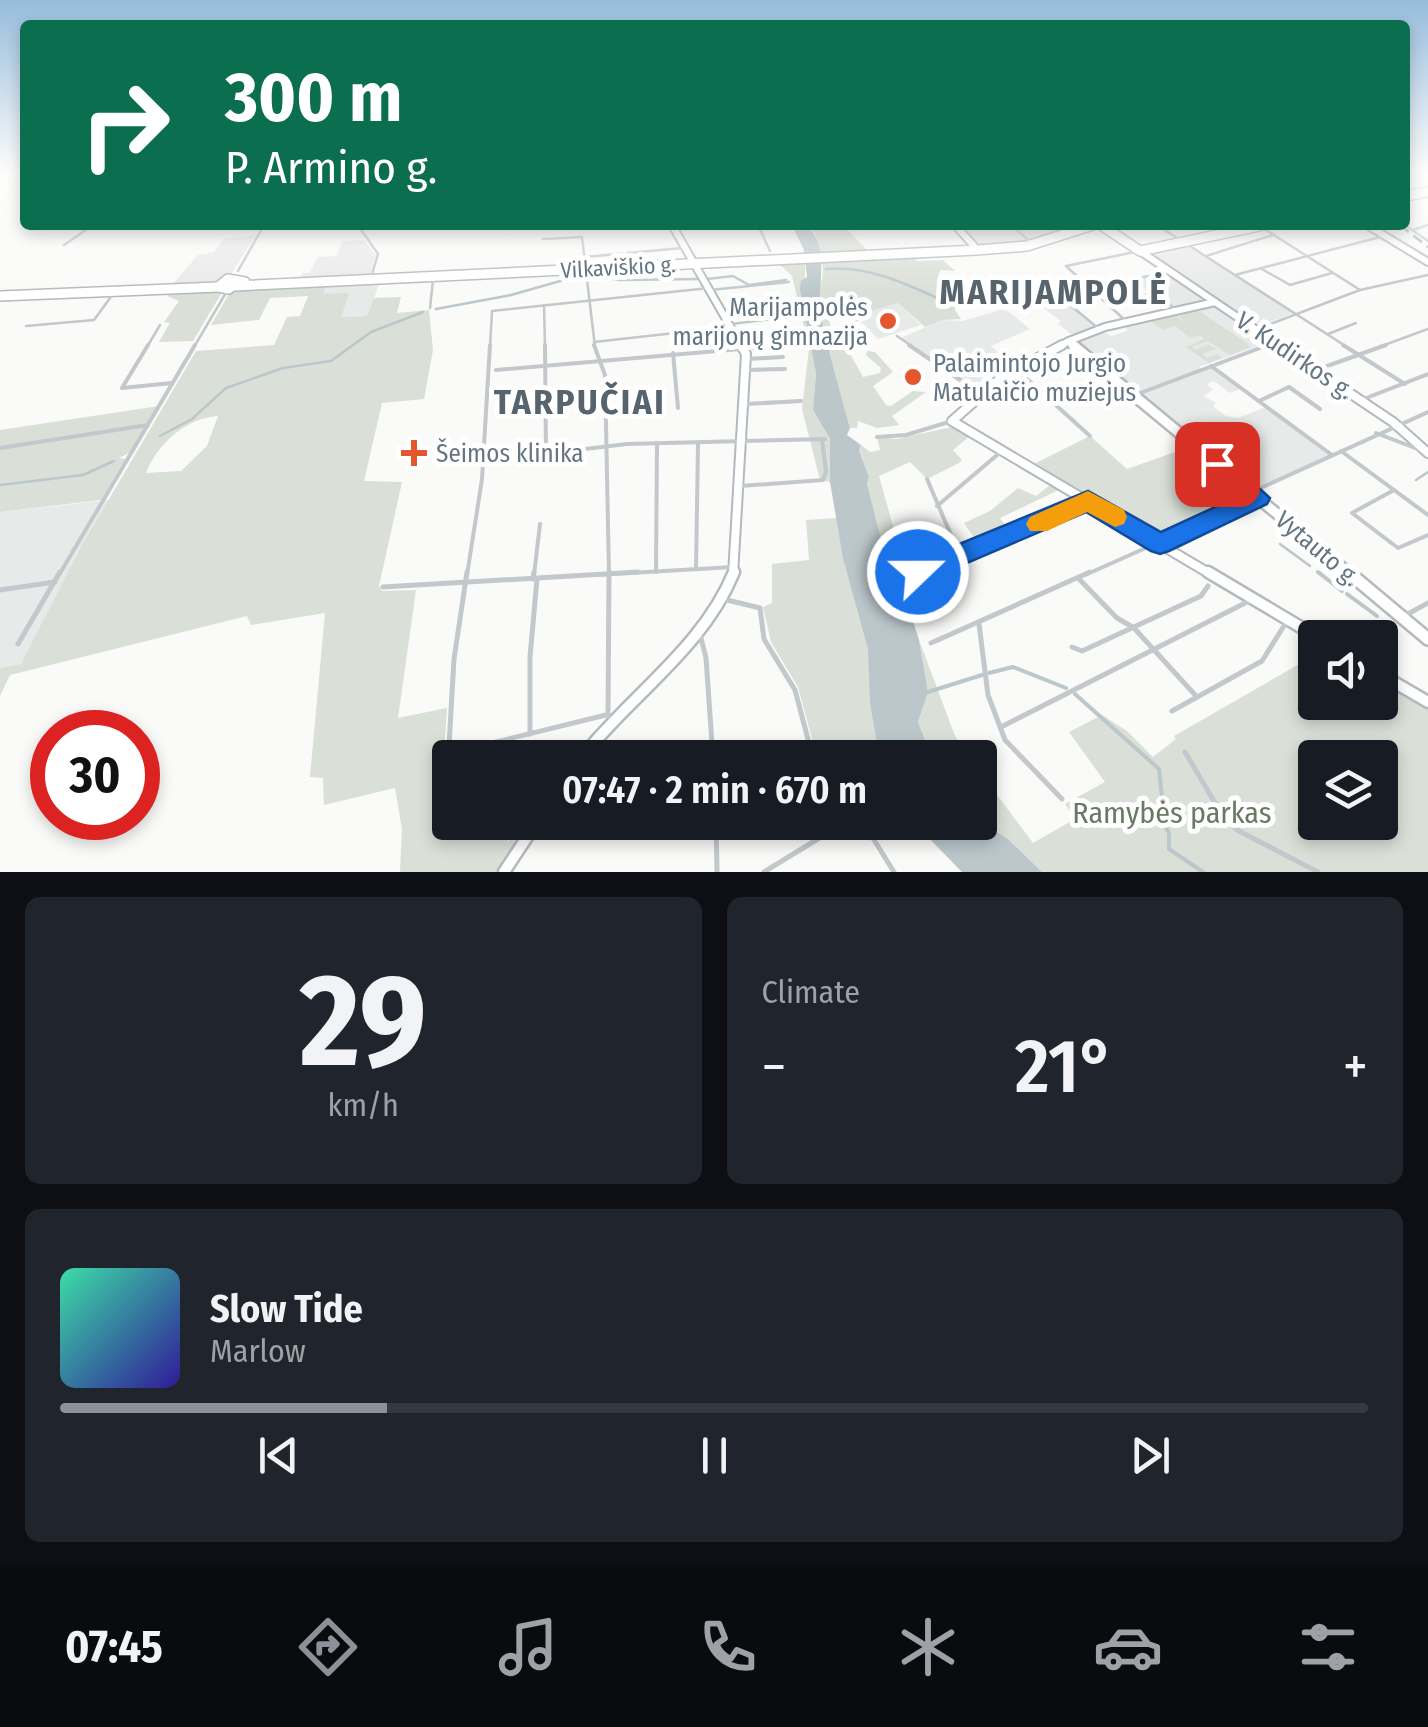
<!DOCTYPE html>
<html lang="en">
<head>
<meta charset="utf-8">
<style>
  body { margin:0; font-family:"Fira Sans Condensed",sans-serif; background:#20242c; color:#f1f3f6; height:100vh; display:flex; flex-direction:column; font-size:38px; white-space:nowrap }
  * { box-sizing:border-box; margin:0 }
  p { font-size:32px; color:#9ea1a6 }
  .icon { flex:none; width:55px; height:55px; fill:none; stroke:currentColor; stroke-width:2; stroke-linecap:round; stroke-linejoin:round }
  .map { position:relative; height:872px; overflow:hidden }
  .sheet { display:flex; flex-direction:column; gap:25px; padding:25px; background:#0d0f14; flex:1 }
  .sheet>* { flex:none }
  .hud { position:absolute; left:20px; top:20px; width:1390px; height:210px; border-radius:10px; box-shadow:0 5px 15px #0003; background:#0b6e4f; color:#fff; overflow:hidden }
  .fabs { position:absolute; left:1298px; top:620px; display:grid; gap:20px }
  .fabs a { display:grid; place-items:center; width:100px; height:100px; border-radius:10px; background:#171b24; box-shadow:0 5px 15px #0003; font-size:50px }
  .speed { position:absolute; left:30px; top:710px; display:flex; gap:20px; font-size:50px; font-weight:700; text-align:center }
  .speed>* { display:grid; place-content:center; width:130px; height:130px; border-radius:50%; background:#171b24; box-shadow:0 5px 15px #0003; line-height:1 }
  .speed .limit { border:15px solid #d22; background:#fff; color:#111 }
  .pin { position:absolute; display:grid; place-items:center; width:85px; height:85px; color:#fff; margin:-42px; border-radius:20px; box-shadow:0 5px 15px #0006 }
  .me { position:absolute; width:110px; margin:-55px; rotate:68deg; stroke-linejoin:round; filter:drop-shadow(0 0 8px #0008) }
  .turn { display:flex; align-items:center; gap:35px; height:210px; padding:0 40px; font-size:45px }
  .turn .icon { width:130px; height:130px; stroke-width:2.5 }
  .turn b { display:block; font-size:70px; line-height:85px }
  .big { font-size:75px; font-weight:600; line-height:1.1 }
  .sheet .tile { flex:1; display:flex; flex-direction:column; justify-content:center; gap:15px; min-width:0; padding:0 35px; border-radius:15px; background:#20242c }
  .sheet .dial { align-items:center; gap:0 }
  .dial b { font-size:130px; line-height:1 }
  .song { display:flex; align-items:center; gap:30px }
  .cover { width:120px; height:120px; border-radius:15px; background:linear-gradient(135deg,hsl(160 70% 55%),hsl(250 70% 35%)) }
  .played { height:10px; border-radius:5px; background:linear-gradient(90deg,#8c9099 25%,#363941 25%) }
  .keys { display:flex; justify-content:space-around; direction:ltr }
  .heat { display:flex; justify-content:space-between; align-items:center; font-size:55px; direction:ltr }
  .sheet .tiles { flex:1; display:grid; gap:25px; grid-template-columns:1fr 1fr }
  .tile:last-child { grid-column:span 2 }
  .trip { position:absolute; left:432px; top:740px; width:565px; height:100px; border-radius:10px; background:#171b24; box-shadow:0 5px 15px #0003; font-weight:600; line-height:100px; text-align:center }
  .tabs { display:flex; height:160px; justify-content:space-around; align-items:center; background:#090b0e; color:#9ea1a6 }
  .tabs .icon { width:70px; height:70px }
  .tabs .active { color:#8c9099 }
  .tabs b { font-size:45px; color:#f1f3f6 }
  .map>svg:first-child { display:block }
</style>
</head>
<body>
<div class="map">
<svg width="1428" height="872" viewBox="0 0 1428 872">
  <rect width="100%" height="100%" fill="#fafaf8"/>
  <g fill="#e8e9e9">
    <path d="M 955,225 L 1076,225 L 1028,243 L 976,248 Z"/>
    <path d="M 256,235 L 229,277 L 210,284 L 171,286 L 198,255 L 214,252 L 223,239 Z"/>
    <path d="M 364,240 L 376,256 L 370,275 L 300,278 L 303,273 L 310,273 L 318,257 L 336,256 L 343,241 Z"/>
    <path d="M 1185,244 L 1290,311 L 1291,314 L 1257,327 L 1149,252 Z"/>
    <path d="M 1169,273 L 1207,299 L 1207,301 L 1175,310 L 1132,280 Z"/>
    <path d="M 380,281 L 368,316 L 340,317 L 322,295 L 327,283 Z"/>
    <path d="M 1047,286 L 1097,327 L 1074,336 L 1058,324 L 1061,321 L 1026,295 Z"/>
    <path d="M 898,303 L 921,325 L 878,339 L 859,319 L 859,314 Z"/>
    <path d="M 1219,306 L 1270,342 L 1199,367 L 1202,371 L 1210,367 L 1240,389 L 1230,393 L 1214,381 L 1207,384 L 1213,390 L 1203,396 L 1215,402 L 1214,407 L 1226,416 L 1238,418 L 1266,407 L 1332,455 L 1252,492 L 1076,343 L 1102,331 L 1112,336 L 1127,331 L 1126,327 Z"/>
    <path d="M 1000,310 L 1008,311 L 1030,329 L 991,346 L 1016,369 L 981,395 L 901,338 L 942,320 L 963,321 Z"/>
    <path d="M 109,500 L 21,664 L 0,668 L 0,512 Z"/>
  </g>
  <g fill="#dadfd7" fill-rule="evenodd">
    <path d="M 807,225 L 843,225 L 870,253 L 820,255 L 815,233 Z"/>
    <path d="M 914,255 L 917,261 L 943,260 L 955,271 L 941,270 L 938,275 L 953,287 L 955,293 L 961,295 L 955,298 L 955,310 L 961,319 L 942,320 L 925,327 L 898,303 L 861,314 L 863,318 L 856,322 L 853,316 L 829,321 L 837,348 L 848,350 L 863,377 L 880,373 L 881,368 L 866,355 L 867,351 L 875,352 L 893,372 L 873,386 L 886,405 L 891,406 L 913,391 L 926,392 L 892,416 L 899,425 L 877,428 L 858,421 L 857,428 L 850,428 C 839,388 824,346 819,306 C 817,289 827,275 821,260 Z"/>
    <path d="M 805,261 L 805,306 L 816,373 L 813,410 L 830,439 L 830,482 L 820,480 L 802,409 L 809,349 L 792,276 L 777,262 Z"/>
    <path d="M 327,283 L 323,294 L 349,293 L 341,317 L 367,316 L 374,298 L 401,297 L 397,313 L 429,310 L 433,350 L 424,399 L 382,403 L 364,481 L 402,482 L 379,586 L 382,591 L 416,590 L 398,718 L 447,708 L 444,753 L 436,756 L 438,799 L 450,798 L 450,822 L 506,823 L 508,842 L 523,823 L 532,823 L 500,872 L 400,872 L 402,829 L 395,788 L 324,805 L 323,778 L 310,777 L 325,613 L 251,625 L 247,616 L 10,675 L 0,696 L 0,668 L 21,664 L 82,545 L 196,351 L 274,345 L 287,317 L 300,316 L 308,296 L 270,298 L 259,320 L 211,325 L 230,292 L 237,288 ZM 218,416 L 207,446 L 181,471 L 146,473 C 157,445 185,418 218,416 Z"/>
    <path d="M 213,289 L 221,294 L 193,341 L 159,342 L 170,323 L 164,322 L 179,301 L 167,296 L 170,292 Z"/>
    <path d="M 1199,311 L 1248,344 L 1250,347 L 1230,355 L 1208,341 L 1192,347 L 1195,350 L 1208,344 L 1215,349 L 1202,354 L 1207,358 L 1217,354 L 1222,358 L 1209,363 L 1186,347 L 1205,339 L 1199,335 L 1191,338 L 1175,326 L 1163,330 L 1151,322 L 1176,316 L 1188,325 L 1178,316 Z"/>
    <path d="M 159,406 L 135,450 L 119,458 L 125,459 L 101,500 L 0,512 L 0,430 Z"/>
    <path d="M 952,427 L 971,435 L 953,450 L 962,460 L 959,463 L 927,479 L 910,462 L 879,476 L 894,530 L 922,596 L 905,601 L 896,567 L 881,539 L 867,482 L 869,477 L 859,449 L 861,445 L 870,452 L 880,450 L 877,437 L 896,439 Z"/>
    <path d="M 1090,436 L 1127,469 L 1195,445 L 1258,498 L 1160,544 L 1065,487 L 1000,518 L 1012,535 L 981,548 L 964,523 L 990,511 L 1018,488 L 1036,496 L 1055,481 L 1030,466 Z"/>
    <path d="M 837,518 C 844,562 862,604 868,648 C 874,685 871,721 879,757 L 817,757 L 798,687 L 771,642 L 763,607 L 772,603 L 772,564 L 809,560 L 806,520 Z"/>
    <path d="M 919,640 L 955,736 L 969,757 L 929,756 L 918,722 L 928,692 Z"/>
    <path d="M 1315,655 L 1315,702 L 1380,702 L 1380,679 L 1428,707 L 1428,872 L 1042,872 L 1008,839 L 980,822 L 980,772 L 1033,843 L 1075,819 L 1065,804 L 1105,782 L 1069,732 L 1102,715 L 1127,731 L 1153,757 L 1176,739 L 1174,736 ZM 1315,758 L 1380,758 L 1380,822 L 1315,822 Z"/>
  </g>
  <g fill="#bbc7cb">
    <path d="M 792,225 L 807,225 C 833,253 814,289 822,322 C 830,357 840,393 850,428 L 847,435 L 861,445 L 859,450 L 869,477 L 867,483 L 881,539 L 896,567 L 919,640 L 928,692 L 918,722 L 931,757 L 879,757 L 870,702 L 868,649 L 843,558 L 830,482 L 830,439 L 813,410 L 816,373 L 800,289 L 801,281 L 807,277 L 804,250 Z"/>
    <path d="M 980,822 L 1008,839 L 1042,872 L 962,872 L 914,823 Z"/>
  </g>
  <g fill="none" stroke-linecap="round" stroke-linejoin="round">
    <g stroke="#bbc7cb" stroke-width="2.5">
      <path d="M 64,245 L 93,225"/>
      <path d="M 826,269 C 870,265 911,286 950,304"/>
      <path d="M 592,275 L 619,280 L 699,279"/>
      <path d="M 707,279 L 733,276 L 749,285 L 786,280"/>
      <path d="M 436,309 L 511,295 L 578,276"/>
      <path d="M 160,436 L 192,419 L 226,388 L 283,368 L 331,361 L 371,332 L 423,312"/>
      <path d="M 1201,475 L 1233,503"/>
      <path d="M 1416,480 L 1428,472"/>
      <path d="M 0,485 L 83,475 L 114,461"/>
      <path d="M 1280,544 L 1310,566"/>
      <path d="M 1317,572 L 1321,575"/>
    </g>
    <g stroke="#bbc7cb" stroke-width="4">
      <path d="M 1318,572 L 1342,591"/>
      <path d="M 1347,594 L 1377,616"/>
      <path d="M 989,673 L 1013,667 L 1066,688"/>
      <path d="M 928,692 L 982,675"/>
      <path d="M 1075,694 L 1159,769 L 1163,807 L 1160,816 L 1169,833 L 1169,849 L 1203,872"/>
    </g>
    <g stroke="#b3babf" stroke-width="10">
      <g id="secondary-far2">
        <path d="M 672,225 L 742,347"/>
        <path d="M 955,225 L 974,246"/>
        <path d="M 1215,302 L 1282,347"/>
        <path d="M 1058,347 L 1069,341"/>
      </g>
    </g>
    <g stroke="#b3babf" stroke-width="12">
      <g id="secondary-far1">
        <path d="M 1062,345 L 1002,377 L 952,421 L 1212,575"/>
        <path d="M 1278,345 L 1393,422 L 1428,453"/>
        <path d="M 733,575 L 746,354 L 741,345"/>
      </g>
    </g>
    <g stroke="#b3babf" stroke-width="15">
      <g id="secondary">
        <path d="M 1208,572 L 1319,638"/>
        <path d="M 1380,674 L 1428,702"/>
        <path d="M 581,758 C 631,695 703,648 734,572"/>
        <path d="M 504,872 L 537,822"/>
      </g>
    </g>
    <g stroke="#b5babe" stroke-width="10">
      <g id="primary-far2">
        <path d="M 1367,225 L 1428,262"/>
        <path d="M 1140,251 L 1215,302"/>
        <path d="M 1076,347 L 1069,341 L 1105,327 L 1215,302"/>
      </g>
    </g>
    <g stroke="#b5babe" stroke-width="14">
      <path id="primary-far1" d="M 1073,345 L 1351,575"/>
    </g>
    <g stroke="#b5babe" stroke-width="16">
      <path id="primary" d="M 1348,572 L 1428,639"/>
    </g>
    <g stroke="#b4b9bd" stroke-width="12">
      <g id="highway">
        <path d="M 1406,196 L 1428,192"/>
        <path d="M 1101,225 L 1140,251 L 1264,225"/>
        <path d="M 238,281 L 229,289 L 218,287 L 228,279 L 245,282"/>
        <path d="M 235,286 L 977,250 L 1027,246 L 1093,225"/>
        <path d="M 0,296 L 218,287"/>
      </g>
    </g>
    <g stroke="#c3c8cc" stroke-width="2.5">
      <path d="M 1405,178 L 1426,172"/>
      <path d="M 358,225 L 378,254 L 371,278"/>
      <path d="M 758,225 L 770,251"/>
      <path d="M 1012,225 L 1029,241"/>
      <path d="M 1157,225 L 1347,347"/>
      <path d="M 1405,225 L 1428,241"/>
      <path d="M 1263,228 L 1360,290"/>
      <path d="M 1413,230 L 1428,225"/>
      <path d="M 543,239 L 582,237 L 595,347"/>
      <path d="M 1206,256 L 1273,235"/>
      <path d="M 585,257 L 682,248"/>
      <path d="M 1066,266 L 1127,322"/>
      <path d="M 1066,266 L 1135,252"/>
      <path d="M 1260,268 L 1290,285 L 1332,273"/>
      <path d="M 238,271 L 264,225"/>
      <path d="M 1235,275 L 1384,236"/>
      <path d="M 1039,279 L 1099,329"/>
      <path d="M 1089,287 L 1171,272"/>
      <path d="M 710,290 L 789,282"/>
      <path d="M 1107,303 L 1155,293 L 1175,309"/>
      <path d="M 544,305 L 545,347"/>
      <path d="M 430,308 L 433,280"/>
      <path d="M 731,324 L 788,317"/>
      <path d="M 26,326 L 94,320 L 113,294"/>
      <path d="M 1257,329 L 1360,290 L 1428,275"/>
      <path d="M 1328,334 L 1356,323"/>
      <path d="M 897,336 L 913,347"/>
      <path d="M 594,342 L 729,327"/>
      <path d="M 147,347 L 160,325"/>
      <path d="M 194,347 L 227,291"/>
      <path d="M 490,347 L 492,311 L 709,288"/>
      <path d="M 752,347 L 794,344"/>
      <path d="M 1262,347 L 1275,342"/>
      <path d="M 1379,347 L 1428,329"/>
    </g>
    <g stroke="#c3c8cc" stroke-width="4">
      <path d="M 148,345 L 122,388 L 172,383"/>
      <path d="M 545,345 L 546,454"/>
      <path d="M 594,345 L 605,375 L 609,575"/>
      <path d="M 909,345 L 979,393"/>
      <path d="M 1343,345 L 1405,384"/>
      <path d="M 673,353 L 678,408"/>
      <path d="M 747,359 L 783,357"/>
      <path d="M 1211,366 L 1332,455"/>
      <path d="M 1016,369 L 1090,436"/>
      <path d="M 496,370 L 786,345"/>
      <path d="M 748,370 L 785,369"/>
      <path d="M 1316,370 L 1386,345"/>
      <path d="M 1135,395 L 1268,345"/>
      <path d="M 1361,400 L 1428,374"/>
      <path d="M 1259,401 L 1289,387 L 1320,409"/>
      <path d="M 746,404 L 801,401"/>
      <path d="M 1376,433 L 1423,451"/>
      <path d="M 877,437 L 906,435 L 952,421"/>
      <path d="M 0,448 L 148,425"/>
      <path d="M 1341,451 L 1428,515"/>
      <path d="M 485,461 L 627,444 L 825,439"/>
      <path d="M 927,479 L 960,556"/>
      <path d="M 740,486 L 823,480 L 826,471 L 822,440"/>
      <path d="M 1394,490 L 1352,513 L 1398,548 L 1428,535"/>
      <path d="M 1252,492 L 1428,412"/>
      <path d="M 937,506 L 1003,450"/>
      <path d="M 696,569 L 698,444"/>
      <path d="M 656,572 L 657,443"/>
      <path d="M 59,575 L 195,345"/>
      <path d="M 467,575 L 482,479 L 490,345"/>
      <path d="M 534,575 L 540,524"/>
      <path d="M 595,575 L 733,567"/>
      <path d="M 919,575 L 1088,501"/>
      <path d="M 1085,575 L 1256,499"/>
    </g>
    <g stroke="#c3c8cc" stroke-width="5">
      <path d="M 467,572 L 454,659 L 449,746 L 455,752 L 606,715"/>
      <path d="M 919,572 L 933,618"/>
      <path d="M 533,579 L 534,572"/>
      <path d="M 1079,579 L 1117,618 L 1134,628 L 1197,697"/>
      <path d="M 383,587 L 638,572"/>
      <path d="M 0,590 L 55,582"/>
      <path d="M 723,599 L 760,608 L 764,639 L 795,690 L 813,758"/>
      <path d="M 1406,615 L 1428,603"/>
      <path d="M 979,624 L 988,695 L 1005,740 L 1062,799"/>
      <path d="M 700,634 L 706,658 L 713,758"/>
      <path d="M 931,643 L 1090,572"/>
      <path d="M 18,644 L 60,572"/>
      <path d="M 1072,647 L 1082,651 L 1201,596 L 1208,586"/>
      <path d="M 1172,711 L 1262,661 L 1287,621"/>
      <path d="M 608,716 L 609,572"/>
      <path d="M 1001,727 L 1251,600"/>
      <path d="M 530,734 L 530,657 L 537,579"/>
      <path d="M 1185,752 L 1221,813 L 1237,830 L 1318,872"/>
      <path d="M 716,822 L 717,872"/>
      <path d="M 857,822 L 871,835 L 894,872"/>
      <path d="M 764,872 L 826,834 L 830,822"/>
    </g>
    <use href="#secondary-far2" stroke="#fff" stroke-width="6"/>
    <use href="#secondary-far1" stroke="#fff" stroke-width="8"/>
    <use href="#secondary" stroke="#fff" stroke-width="10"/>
    <use href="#primary-far2" stroke="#fff" stroke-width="6"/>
    <use href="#primary-far1" stroke="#fff" stroke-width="9"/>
    <use href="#primary" stroke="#fff" stroke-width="11"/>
    <use href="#highway" stroke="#fff" stroke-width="9"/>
    <path stroke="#a2aab0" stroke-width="2.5" stroke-dasharray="11 6" stroke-linecap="butt" d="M 1400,225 L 1428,247"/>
  </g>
  <linearGradient id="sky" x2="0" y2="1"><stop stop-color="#96bcdc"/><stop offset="0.59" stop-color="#fdfdfc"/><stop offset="1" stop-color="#fdfdfc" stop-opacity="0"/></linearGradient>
  <rect width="1428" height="294" fill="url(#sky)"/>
  <path fill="#1a73e8" stroke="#114b97" stroke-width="2.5" d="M 1217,455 L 1225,457 L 1270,498 L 1267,504 L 1169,551 L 1160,554 L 1151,551 L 1086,512 L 918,584 L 908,580 L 904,572 L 908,565 L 1088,491 L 1161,532 L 1239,496 L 1205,464 Z"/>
  <path fill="#f59e0b" d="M 1088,491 L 1124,510 L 1127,517 L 1124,524 L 1115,527 L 1087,512 L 1047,531 L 1030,531 L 1026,524 L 1030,517 Z"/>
  <g fill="#e4572e" stroke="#fff" stroke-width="4">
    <circle cx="888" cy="321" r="10"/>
    <circle cx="913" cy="377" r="10"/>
    <path d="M409 438h10v10h10v10h-10v10h-10v-10h-10v-10h10z"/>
  </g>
  <g text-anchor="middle" stroke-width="10" stroke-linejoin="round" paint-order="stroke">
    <g font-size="22" fill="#657683" stroke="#fff">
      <text transform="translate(618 267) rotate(-3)" y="8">Vilkaviškio g.</text>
    </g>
    <g font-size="25" fill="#657683" stroke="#fff" text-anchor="start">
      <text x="868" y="316" text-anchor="end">Marijampolės<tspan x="868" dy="29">marijonų gimnazija</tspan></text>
      <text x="933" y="372">Palaimintojo Jurgio<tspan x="933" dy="29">Matulaičio muziejus</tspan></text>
      <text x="436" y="462">Šeimos klinika</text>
    </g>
    <g font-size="25" fill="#657683" stroke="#fff">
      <text transform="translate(1295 355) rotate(34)" y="9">V. Kudirkos g.</text>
      <text transform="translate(1318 548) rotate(40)" y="9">Vytauto g.</text>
    </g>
    <g font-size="30" fill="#687a64" stroke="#fff">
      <text x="1172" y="823">Ramybės parkas</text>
    </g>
    <g font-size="35" font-weight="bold" letter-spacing="2.5" fill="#57646e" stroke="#fff">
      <text x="1054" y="304">MARIJAMPOLĖ</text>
      <text x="580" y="414">TARPUČIAI</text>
    </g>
  </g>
</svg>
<div class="fabs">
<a><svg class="icon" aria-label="sound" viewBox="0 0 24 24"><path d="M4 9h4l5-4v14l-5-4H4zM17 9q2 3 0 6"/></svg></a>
<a><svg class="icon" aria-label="layers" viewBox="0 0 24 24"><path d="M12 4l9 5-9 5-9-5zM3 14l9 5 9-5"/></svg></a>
</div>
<div class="speed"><div class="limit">30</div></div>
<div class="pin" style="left:1217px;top:464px;background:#d93025"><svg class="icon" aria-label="arrive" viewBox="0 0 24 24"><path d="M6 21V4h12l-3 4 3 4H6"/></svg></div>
<svg class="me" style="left:918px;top:572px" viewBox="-20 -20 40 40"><circle r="17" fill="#1a73e8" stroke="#fff" stroke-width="3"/><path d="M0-11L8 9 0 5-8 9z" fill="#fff"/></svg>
<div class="trip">07:47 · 2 min · 670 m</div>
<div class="hud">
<div class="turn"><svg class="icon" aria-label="right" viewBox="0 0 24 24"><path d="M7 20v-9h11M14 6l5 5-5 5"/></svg><div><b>300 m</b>P. Armino g.</div></div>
</div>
</div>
<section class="sheet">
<div class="tiles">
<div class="tile dial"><b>29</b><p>km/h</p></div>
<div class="tile"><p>Climate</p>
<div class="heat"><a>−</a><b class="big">21°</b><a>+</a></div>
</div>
<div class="tile">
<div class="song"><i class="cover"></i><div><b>Slow Tide</b><p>Marlow</p></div></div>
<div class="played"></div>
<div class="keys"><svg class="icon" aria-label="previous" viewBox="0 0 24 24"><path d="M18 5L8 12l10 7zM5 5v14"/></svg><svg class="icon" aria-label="pause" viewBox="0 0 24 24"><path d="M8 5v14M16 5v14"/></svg><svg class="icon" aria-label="next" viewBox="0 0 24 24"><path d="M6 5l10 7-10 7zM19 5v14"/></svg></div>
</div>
</div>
</section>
<nav class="tabs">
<b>07:45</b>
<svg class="icon active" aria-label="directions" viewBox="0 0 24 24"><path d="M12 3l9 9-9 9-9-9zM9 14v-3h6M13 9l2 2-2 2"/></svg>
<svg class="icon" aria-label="music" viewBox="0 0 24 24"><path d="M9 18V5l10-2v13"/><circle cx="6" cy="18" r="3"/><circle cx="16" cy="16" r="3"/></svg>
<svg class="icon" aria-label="phone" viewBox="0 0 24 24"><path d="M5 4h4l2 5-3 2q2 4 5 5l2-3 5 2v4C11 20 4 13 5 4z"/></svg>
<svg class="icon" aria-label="climate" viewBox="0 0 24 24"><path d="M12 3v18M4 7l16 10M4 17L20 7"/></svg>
<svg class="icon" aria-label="car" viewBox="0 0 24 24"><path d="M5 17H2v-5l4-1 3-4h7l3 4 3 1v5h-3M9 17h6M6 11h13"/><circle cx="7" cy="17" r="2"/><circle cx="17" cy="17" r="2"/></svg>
<svg class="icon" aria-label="filters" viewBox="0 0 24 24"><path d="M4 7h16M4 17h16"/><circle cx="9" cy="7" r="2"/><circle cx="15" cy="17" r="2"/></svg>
</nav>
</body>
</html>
